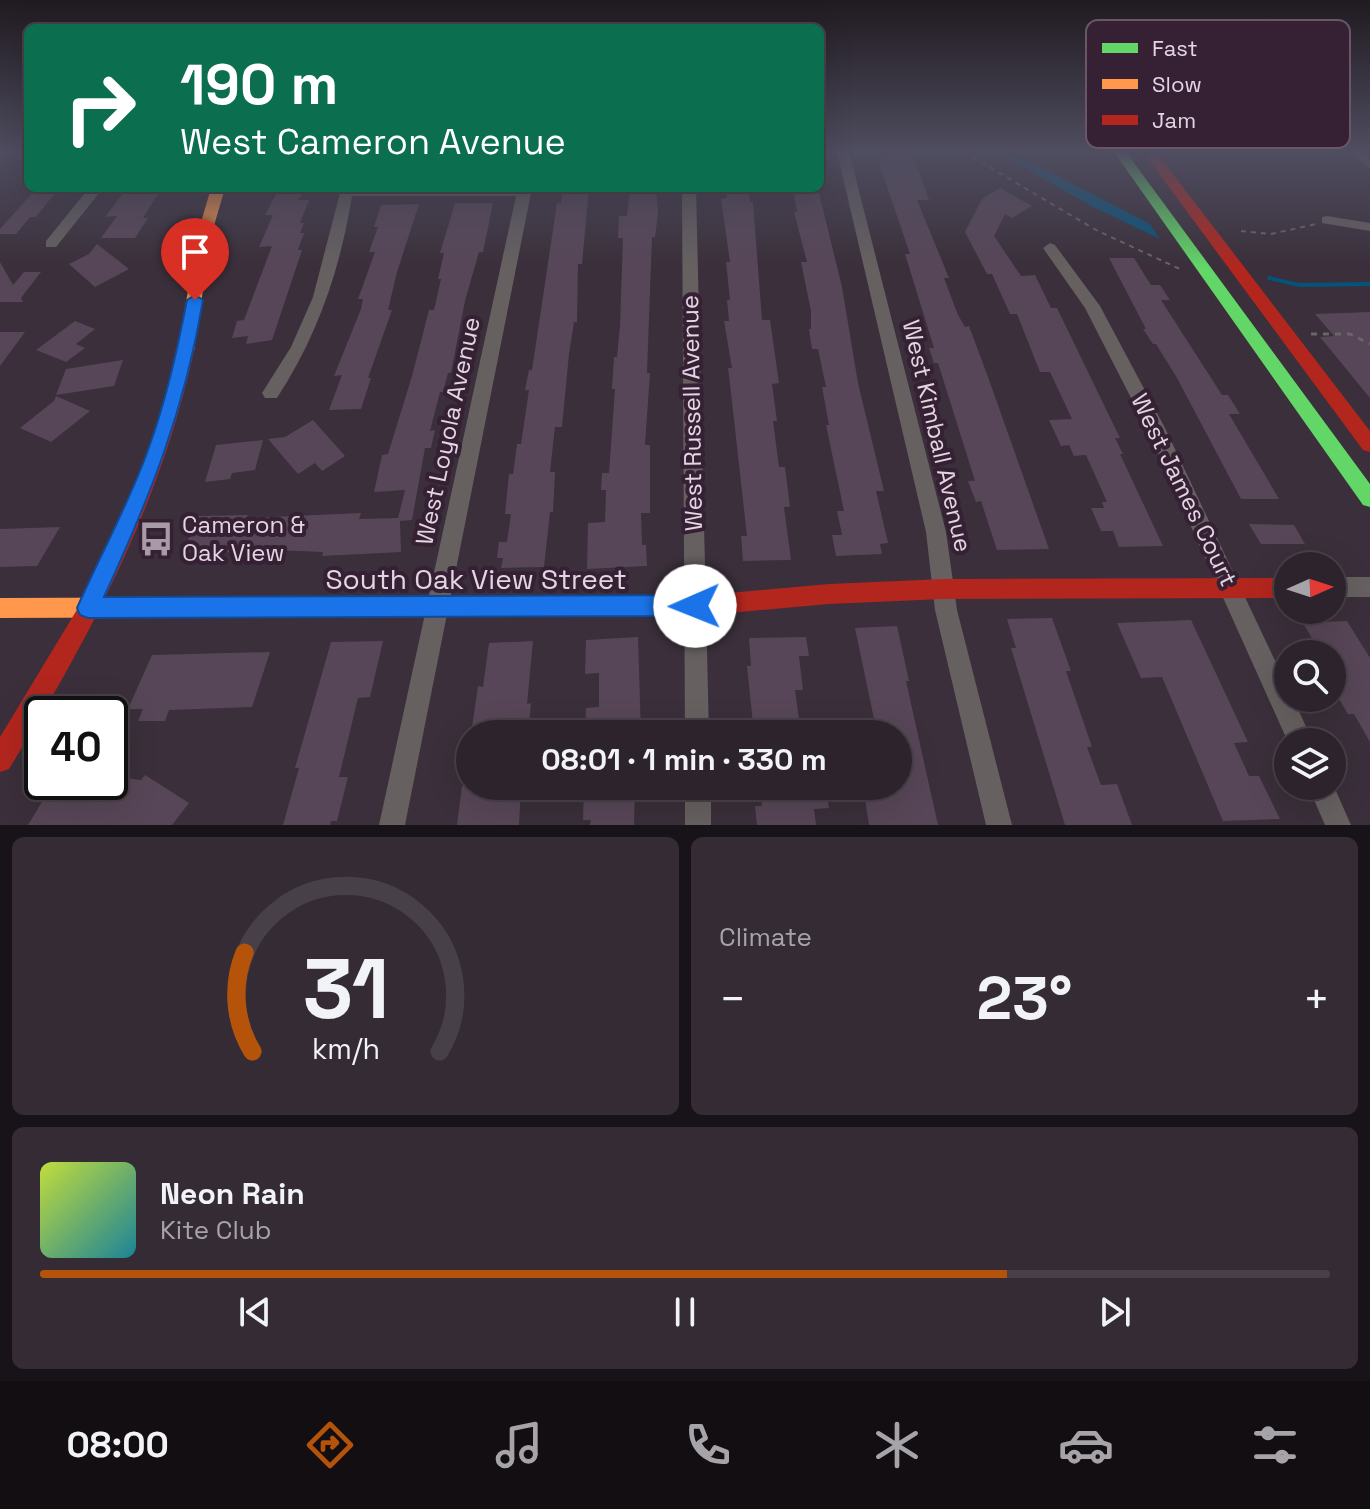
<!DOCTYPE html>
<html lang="en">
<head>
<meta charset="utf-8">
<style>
  body { margin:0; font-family:"Space Grotesk",sans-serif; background:#342b34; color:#f1f3f6; height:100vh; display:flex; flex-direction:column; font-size:30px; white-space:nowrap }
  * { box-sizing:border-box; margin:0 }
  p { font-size:26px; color:#a6a4a9 }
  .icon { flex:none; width:44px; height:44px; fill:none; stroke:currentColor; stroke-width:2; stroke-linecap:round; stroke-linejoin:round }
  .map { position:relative; height:825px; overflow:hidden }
  .details { display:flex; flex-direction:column; gap:12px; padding:12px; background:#181318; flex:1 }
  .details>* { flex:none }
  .hud { position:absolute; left:24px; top:24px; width:800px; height:168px; border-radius:12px; box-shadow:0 8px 32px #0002,0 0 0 2px #484048; background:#0b6e4f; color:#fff; overflow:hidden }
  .needle { width:52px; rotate:87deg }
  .tools { position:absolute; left:1274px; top:552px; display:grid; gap:16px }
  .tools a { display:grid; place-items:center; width:72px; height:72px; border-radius:50%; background:#2c232c; box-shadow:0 8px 32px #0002,0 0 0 2px #484048; font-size:40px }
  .speed { position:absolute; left:24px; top:696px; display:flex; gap:16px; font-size:40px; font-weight:700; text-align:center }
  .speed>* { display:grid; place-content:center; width:104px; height:104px; border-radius:50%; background:#2c232c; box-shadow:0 8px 32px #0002,0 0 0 2px #484048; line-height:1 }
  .speed .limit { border:4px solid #111; border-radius:12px; background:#fff; color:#111 }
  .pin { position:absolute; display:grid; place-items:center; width:68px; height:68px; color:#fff; margin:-82px -34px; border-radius:50% 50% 50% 0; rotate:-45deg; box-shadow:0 0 8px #0007 }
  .pin .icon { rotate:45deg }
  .me { position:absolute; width:88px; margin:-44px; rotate:269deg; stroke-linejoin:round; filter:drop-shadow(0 0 6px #0008) }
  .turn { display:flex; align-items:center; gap:28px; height:168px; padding:0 24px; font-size:36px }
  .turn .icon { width:104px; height:104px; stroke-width:2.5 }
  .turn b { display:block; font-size:56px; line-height:68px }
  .big { font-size:60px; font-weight:600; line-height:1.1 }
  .details .card { flex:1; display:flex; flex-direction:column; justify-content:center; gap:12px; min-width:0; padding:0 28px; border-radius:12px; background:#342b34 }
  .details .dial { align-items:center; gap:0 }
  .dial svg { height:208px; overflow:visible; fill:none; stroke:#484048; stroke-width:7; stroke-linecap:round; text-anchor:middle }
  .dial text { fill:#f1f3f6; stroke:none }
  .song { display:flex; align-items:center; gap:24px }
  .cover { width:96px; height:96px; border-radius:12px; background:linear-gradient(135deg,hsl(70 70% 55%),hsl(190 70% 35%)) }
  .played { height:8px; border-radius:4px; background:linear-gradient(90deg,#b45309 75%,#484048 75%) }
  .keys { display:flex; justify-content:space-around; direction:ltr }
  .heat { display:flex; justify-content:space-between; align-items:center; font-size:44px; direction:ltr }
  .details .tiles { flex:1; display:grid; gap:12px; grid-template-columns:1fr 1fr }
  .card:last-child { grid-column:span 2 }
  .trip { position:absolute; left:456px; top:720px; width:456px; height:80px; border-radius:40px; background:#2c232c; box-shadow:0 8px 32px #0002,0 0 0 2px #484048; font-weight:600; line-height:80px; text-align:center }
  .tab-bar { display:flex; height:128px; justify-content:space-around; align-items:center; background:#120e12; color:#a6a4a9 }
  .tab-bar .icon { width:56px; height:56px }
  .tab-bar .active { color:#b45309 }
  .tab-bar b { font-size:36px; color:#f1f3f6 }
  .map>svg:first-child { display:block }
</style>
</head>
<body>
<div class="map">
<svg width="1370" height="825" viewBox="0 0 1370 825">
  <rect width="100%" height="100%" fill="#3a2f3a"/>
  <path fill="#05537b" d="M 997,152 L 1012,152 L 1150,224 L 1160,239 L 1093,207 Z"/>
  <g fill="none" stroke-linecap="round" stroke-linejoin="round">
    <path stroke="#05537b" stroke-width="4" d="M 1269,278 L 1299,285 L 1370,284"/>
  </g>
  <g fill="#574657">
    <path d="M 883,152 L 909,152 L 915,161 L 929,200 L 917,200 L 949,278 L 944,278 L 958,315 L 965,327 L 969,326 L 988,377 L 1049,549 L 997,550 L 981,501 L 976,502 L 968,481 L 975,481 L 938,363 L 934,363 L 929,348 L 934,348 L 905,254 L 910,254 L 881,169 L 880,159 L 885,159 Z"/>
    <path d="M 37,188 L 59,188 L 36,217 L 30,217 L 16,234 L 0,234 L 0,229 Z"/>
    <path d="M 127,188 L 162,188 L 143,218 L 148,218 L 135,238 L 101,238 L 117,216 L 105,217 Z"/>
    <path d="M 279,188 L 308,188 L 297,200 L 309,200 L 300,223 L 304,223 L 300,233 L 304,233 L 298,250 L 302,250 L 272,340 L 246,344 L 248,336 L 232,338 L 237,321 L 244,320 L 272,246 L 259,247 L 273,215 L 265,215 Z"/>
    <path d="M 562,188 L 589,188 L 582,264 L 578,264 L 577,322 L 574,322 L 569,354 L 562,427 L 555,427 L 550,472 L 555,472 L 553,512 L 550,512 L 544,567 L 501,568 L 503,558 L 497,558 L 499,542 L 507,542 L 511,514 L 505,514 L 509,474 L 513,474 L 517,444 L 521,444 L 529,390 L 525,390 L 529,370 L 532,370 L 557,203 L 561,203 Z"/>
    <path d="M 630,188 L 656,188 L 658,213 L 655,237 L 652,237 L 647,373 L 650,373 L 645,445 L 650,445 L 650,513 L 641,513 L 642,545 L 646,545 L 647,566 L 587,569 L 588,523 L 605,522 L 606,490 L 601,490 L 602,473 L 609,473 L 615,389 L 612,389 L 614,357 L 617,357 L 620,326 L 623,238 L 618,238 L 619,216 L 627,216 Z"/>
    <path d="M 1000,188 L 1032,206 L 1012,218 L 1005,214 L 994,236 L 1021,276 L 1035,275 L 1051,308 L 1057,308 L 1120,438 L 1115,438 L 1123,454 L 1120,454 L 1163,546 L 1119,547 L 1113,531 L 1101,531 L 1091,508 L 1104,508 L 1102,502 L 1107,502 L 1086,455 L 1074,456 L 1069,445 L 1061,446 L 1049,420 L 1072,419 L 1050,372 L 1040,372 L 1017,314 L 1010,314 L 992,274 L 987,274 L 965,232 L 982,199 Z"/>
    <path d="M 726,189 L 749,189 L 750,202 L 753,202 L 762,320 L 770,320 L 779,383 L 772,384 L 777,421 L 773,421 L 779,467 L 785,467 L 790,507 L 784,507 L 791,560 L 743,561 L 741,536 L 747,536 L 730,384 L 728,368 L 732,368 L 724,321 L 729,321 L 727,300 L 730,300 L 726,262 L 730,262 L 721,199 L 727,198 Z"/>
    <path d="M 818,189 L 842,287 L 858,383 L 884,491 L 876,491 L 888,543 L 880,544 L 882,554 L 836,556 L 832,535 L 842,535 L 837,511 L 844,511 L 826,425 L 829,425 L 822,387 L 826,387 L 818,349 L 812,349 L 809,329 L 811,329 L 811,311 L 801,262 L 807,262 L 794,212 L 797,212 L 793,190 Z"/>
    <path d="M 455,203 L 493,203 L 483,252 L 479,252 L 465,301 L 451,373 L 448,373 L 443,392 L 440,392 L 430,431 L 435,430 L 431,448 L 425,448 L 412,520 L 400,521 L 401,552 L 322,556 L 323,552 L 273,550 L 270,558 L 241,559 L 243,552 L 182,553 L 199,516 L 248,515 L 246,518 L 361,513 L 359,519 L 398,518 L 405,490 L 374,492 L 382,455 L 388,454 L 412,376 L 429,310 L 434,310 L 441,279 L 438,279 L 444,253 L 440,253 Z"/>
    <path d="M 419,204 L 397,272 L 388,310 L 392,310 L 368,378 L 371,378 L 361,409 L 329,410 L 342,375 L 334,376 L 361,309 L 363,299 L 358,299 L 375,252 L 369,252 L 378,227 L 374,227 L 381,205 Z"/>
    <path d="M 97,244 L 129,269 L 95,287 L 69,264 L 89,254 Z"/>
    <path d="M 1109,258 L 1134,258 L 1151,285 L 1160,285 L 1170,300 L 1161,300 L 1222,395 L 1228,395 L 1240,414 L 1229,414 L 1279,499 L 1241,499 L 1177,378 L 1156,344 L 1153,344 L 1143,329 L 1146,329 Z"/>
    <path d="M 0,262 L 13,285 L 24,272 L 41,272 L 21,298 L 23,302 L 0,302 Z"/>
    <path d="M 1370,312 L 1370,398 L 1320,337 L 1334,336 L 1315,314 Z"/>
    <path d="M 75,321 L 95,329 L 76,344 L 85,348 L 66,362 L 36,350 Z"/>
    <path d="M 0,332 L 25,332 L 0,366 Z"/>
    <path d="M 123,360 L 114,386 L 56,395 L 66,369 Z"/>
    <path d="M 56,396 L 90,411 L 51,442 L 20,428 L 54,401 Z"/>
    <path d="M 313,420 L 345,456 L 322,471 L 315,463 L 298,474 L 268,439 L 285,437 Z"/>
    <path d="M 263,440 L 255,470 L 232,473 L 230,479 L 205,482 L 216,445 Z"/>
    <path d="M 1249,524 L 1294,525 L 1305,544 L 1261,544 Z"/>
    <path d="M 60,527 L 37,566 L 0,567 L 0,529 Z"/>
    <path d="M 1052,618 L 1071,671 L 1066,671 L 1092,747 L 1087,747 L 1101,785 L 1117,784 L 1132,825 L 1065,825 L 1011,648 L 1016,648 L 1007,619 Z"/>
    <path d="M 1191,620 L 1248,742 L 1234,743 L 1249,776 L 1259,776 L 1280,819 L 1223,821 L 1162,677 L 1141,678 L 1117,623 Z"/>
    <path d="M 1347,621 L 1370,658 L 1370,742 L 1354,714 L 1348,714 L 1332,687 L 1332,654 L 1321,654 L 1303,623 Z"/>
    <path d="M 897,626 L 909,681 L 906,681 L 938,825 L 869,825 L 863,786 L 898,786 L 898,734 L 868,734 L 866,720 L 874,719 L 855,628 Z"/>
    <path d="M 638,637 L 641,734 L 585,734 L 586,708 L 599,707 L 599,673 L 585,674 L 586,640 Z"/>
    <path d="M 806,637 L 809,656 L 799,656 L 803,690 L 795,690 L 801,734 L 754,734 L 747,666 L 751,666 L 749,638 Z"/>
    <path d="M 383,641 L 370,697 L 358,698 L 339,777 L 348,777 L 337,821 L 331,821 L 330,825 L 283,825 L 299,768 L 295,768 L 331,642 Z"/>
    <path d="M 533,641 L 527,704 L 531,703 L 528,734 L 471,734 L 478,686 L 483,687 L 489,643 Z"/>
    <path d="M 270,652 L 252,707 L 169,710 L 165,721 L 138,721 L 143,709 L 128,709 L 152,655 Z"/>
    <path d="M 145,775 L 189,803 L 172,825 L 28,825 L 54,782 L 110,782 L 110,776 L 141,780 Z"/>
    <path d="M 462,786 L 521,786 L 519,825 L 457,825 Z"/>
    <path d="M 584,786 L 635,786 L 634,825 L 590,825 L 591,820 L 583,820 Z"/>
    <path d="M 760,786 L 825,786 L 829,808 L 814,809 L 816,825 L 757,825 L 755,806 L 762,806 Z"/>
  </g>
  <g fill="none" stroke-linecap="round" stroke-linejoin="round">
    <g stroke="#6a6567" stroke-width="2" stroke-dasharray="5 5" stroke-linecap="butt">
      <path d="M 964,152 L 1096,230 L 1182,270"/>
      <path d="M 1241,231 L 1271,234 L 1316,224"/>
    </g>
    <path stroke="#6a6567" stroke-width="3" stroke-dasharray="6 6" stroke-linecap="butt" d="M 1311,334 L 1350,334 L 1370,344"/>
    <g fill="#666060" fill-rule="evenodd">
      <path d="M 837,152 L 849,152 L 946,532 L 957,610 L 1012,825 L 986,825 L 935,610 L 926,532 Z"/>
      <path d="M 1350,152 L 1364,152 L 1370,157 L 1370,168 Z"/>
      <path d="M 89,188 L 103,188 L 56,247 L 46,247 L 46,241 Z"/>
      <path d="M 532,188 L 405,825 L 379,825 L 516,196 L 352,196 C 340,270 318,335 277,398 L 265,398 L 262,393 L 291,347 L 313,297 L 341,189 Z"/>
      <path d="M 682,188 L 696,188 L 709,734 L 685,734 Z"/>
      <path d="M 1327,216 L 1370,223 L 1370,231 L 1322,223 L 1322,217 Z"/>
      <path d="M 1050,243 L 1055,245 L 1100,306 L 1165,428 L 1288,688 L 1288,698 L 1293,698 L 1313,742 L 1288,742 L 1149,433 L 1085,308 L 1043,248 Z"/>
      <rect x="1332" y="577" width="38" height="20"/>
      <path d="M 1332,782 L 1351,825 L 1325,825 L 1308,786 L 1332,786 Z"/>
      <rect x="685" y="786" width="26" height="39"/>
    </g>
    <path fill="#63d668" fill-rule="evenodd" d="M 1114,152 L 1126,152 L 1370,484 L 1370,507 L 1363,505 Z"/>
    <g fill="#ff974d" fill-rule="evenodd">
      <path d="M 211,188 L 225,188 L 211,236 L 194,351 L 186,357 L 178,351 L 197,236 Z"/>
      <path d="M 584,596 L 592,599 L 595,606 L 592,613 L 584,616 L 0,618 L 0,598 Z"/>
    </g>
    <g fill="#b3261e" fill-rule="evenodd">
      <path d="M 1143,152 L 1156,152 L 1370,431 L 1370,452 L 1363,450 Z"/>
      <path d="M 186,345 L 194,351 C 161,503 90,637 9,769 L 0,772 L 0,737 L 78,608 L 126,512 L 165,405 L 178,351 Z"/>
      <path d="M 1288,578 L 1288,598 L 943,599 L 829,604 L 695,616 L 584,616 L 576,613 L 573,606 L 576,599 L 584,596 L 695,596 L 829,584 L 943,579 Z"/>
    </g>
  </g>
  <linearGradient id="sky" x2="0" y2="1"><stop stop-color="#201a20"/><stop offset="0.57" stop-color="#4f4d60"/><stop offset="1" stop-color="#4f4d60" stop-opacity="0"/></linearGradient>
  <rect width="1370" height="267" fill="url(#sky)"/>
  <path fill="#1a73e8" stroke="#114b97" stroke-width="2" d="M 195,295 L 203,300 C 185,410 150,497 104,597 L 695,595 L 702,598 L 706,606 L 702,613 L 695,616 L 88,618 L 80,615 L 77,608 C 100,555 129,504 148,450 C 166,401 177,351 187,300 Z"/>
  <defs>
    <g id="bus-bare" transform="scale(2.76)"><path d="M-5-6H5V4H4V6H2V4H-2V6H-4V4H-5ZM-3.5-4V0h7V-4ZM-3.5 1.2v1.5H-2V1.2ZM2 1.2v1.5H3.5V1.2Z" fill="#a89ba7" stroke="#352034" stroke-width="2.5" paint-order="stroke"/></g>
  </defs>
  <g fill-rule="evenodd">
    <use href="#bus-bare" x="156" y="539"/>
  </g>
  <g text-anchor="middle" stroke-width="8" stroke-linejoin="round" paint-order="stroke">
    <g font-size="24" fill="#e3d5e2" stroke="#352034">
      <text transform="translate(692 413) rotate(-91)" y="8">West Russell Avenue</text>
      <text transform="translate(448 431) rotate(-78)" y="8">West Loyola Avenue</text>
      <text transform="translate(937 436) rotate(77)" y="8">West Kimball Avenue</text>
      <text transform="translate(1184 490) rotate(64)" y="8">West James Court</text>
    </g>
    <g font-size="24" fill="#e3d5e2" stroke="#352034" text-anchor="start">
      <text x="182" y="533">Cameron &amp;<tspan x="182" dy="28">Oak View</tspan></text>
    </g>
    <g font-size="28" fill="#e3d5e2" stroke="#352034">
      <text x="476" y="589">South Oak View Street</text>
    </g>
  </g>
  <rect x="1086" y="20" width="264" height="128" rx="12" fill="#352034" stroke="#695668" stroke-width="2"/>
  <rect x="1102" y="43" width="36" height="10" fill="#63d668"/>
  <rect x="1102" y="79" width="36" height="10" fill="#ff974d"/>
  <rect x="1102" y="115" width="36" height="10" fill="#b3261e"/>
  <g font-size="22" fill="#e3d5e2">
    <text x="1152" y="56">Fast</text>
    <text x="1152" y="92">Slow</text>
    <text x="1152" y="128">Jam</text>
  </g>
</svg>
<div class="tools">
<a><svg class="needle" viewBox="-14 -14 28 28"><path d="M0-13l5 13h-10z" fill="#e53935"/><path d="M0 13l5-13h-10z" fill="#a6a4a9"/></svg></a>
<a><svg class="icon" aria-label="search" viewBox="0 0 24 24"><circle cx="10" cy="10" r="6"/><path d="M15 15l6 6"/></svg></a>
<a><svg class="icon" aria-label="layers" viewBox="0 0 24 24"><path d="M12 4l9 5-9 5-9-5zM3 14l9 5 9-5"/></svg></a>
</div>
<div class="speed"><div class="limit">40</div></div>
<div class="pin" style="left:195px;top:300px;background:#d93025"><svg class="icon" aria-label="arrive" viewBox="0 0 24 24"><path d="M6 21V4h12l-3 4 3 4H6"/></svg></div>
<svg class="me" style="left:695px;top:606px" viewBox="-20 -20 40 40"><circle r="19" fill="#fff"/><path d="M0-13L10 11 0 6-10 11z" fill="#1a73e8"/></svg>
<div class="trip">08:01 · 1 min · 330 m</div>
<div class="hud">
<div class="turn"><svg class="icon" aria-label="right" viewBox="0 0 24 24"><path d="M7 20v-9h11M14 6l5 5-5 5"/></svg><div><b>190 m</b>West Cameron Avenue</div></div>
</div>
</div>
<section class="details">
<div class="tiles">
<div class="card dial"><svg viewBox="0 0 100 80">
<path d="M14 69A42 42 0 1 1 86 69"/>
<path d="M14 69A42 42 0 0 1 11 31" stroke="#b45309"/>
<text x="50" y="56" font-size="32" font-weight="700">31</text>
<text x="50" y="72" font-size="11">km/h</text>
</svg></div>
<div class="card"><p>Climate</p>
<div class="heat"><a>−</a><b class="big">23°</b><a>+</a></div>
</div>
<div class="card">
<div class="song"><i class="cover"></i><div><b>Neon Rain</b><p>Kite Club</p></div></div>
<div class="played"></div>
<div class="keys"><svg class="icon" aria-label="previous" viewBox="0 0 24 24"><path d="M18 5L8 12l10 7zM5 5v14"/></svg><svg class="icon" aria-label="pause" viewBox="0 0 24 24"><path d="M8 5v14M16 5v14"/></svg><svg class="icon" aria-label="next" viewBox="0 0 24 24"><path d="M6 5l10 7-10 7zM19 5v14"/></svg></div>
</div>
</div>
</section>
<nav class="tab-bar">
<b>08:00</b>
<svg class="icon active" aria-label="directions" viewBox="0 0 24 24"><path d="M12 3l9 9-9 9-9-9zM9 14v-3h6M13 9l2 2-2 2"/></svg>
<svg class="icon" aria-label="music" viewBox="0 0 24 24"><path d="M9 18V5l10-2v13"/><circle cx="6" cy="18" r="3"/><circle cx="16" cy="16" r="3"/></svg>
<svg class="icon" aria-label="phone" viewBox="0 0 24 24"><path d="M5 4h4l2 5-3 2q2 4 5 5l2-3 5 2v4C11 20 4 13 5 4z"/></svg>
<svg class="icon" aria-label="climate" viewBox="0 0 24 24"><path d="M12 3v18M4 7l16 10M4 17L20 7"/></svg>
<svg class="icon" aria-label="car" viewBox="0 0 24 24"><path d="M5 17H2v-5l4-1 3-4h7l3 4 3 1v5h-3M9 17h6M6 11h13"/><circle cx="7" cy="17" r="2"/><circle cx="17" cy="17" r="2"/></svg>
<svg class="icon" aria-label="filters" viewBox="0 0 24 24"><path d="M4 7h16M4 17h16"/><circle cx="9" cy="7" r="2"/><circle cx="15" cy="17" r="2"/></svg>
</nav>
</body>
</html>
